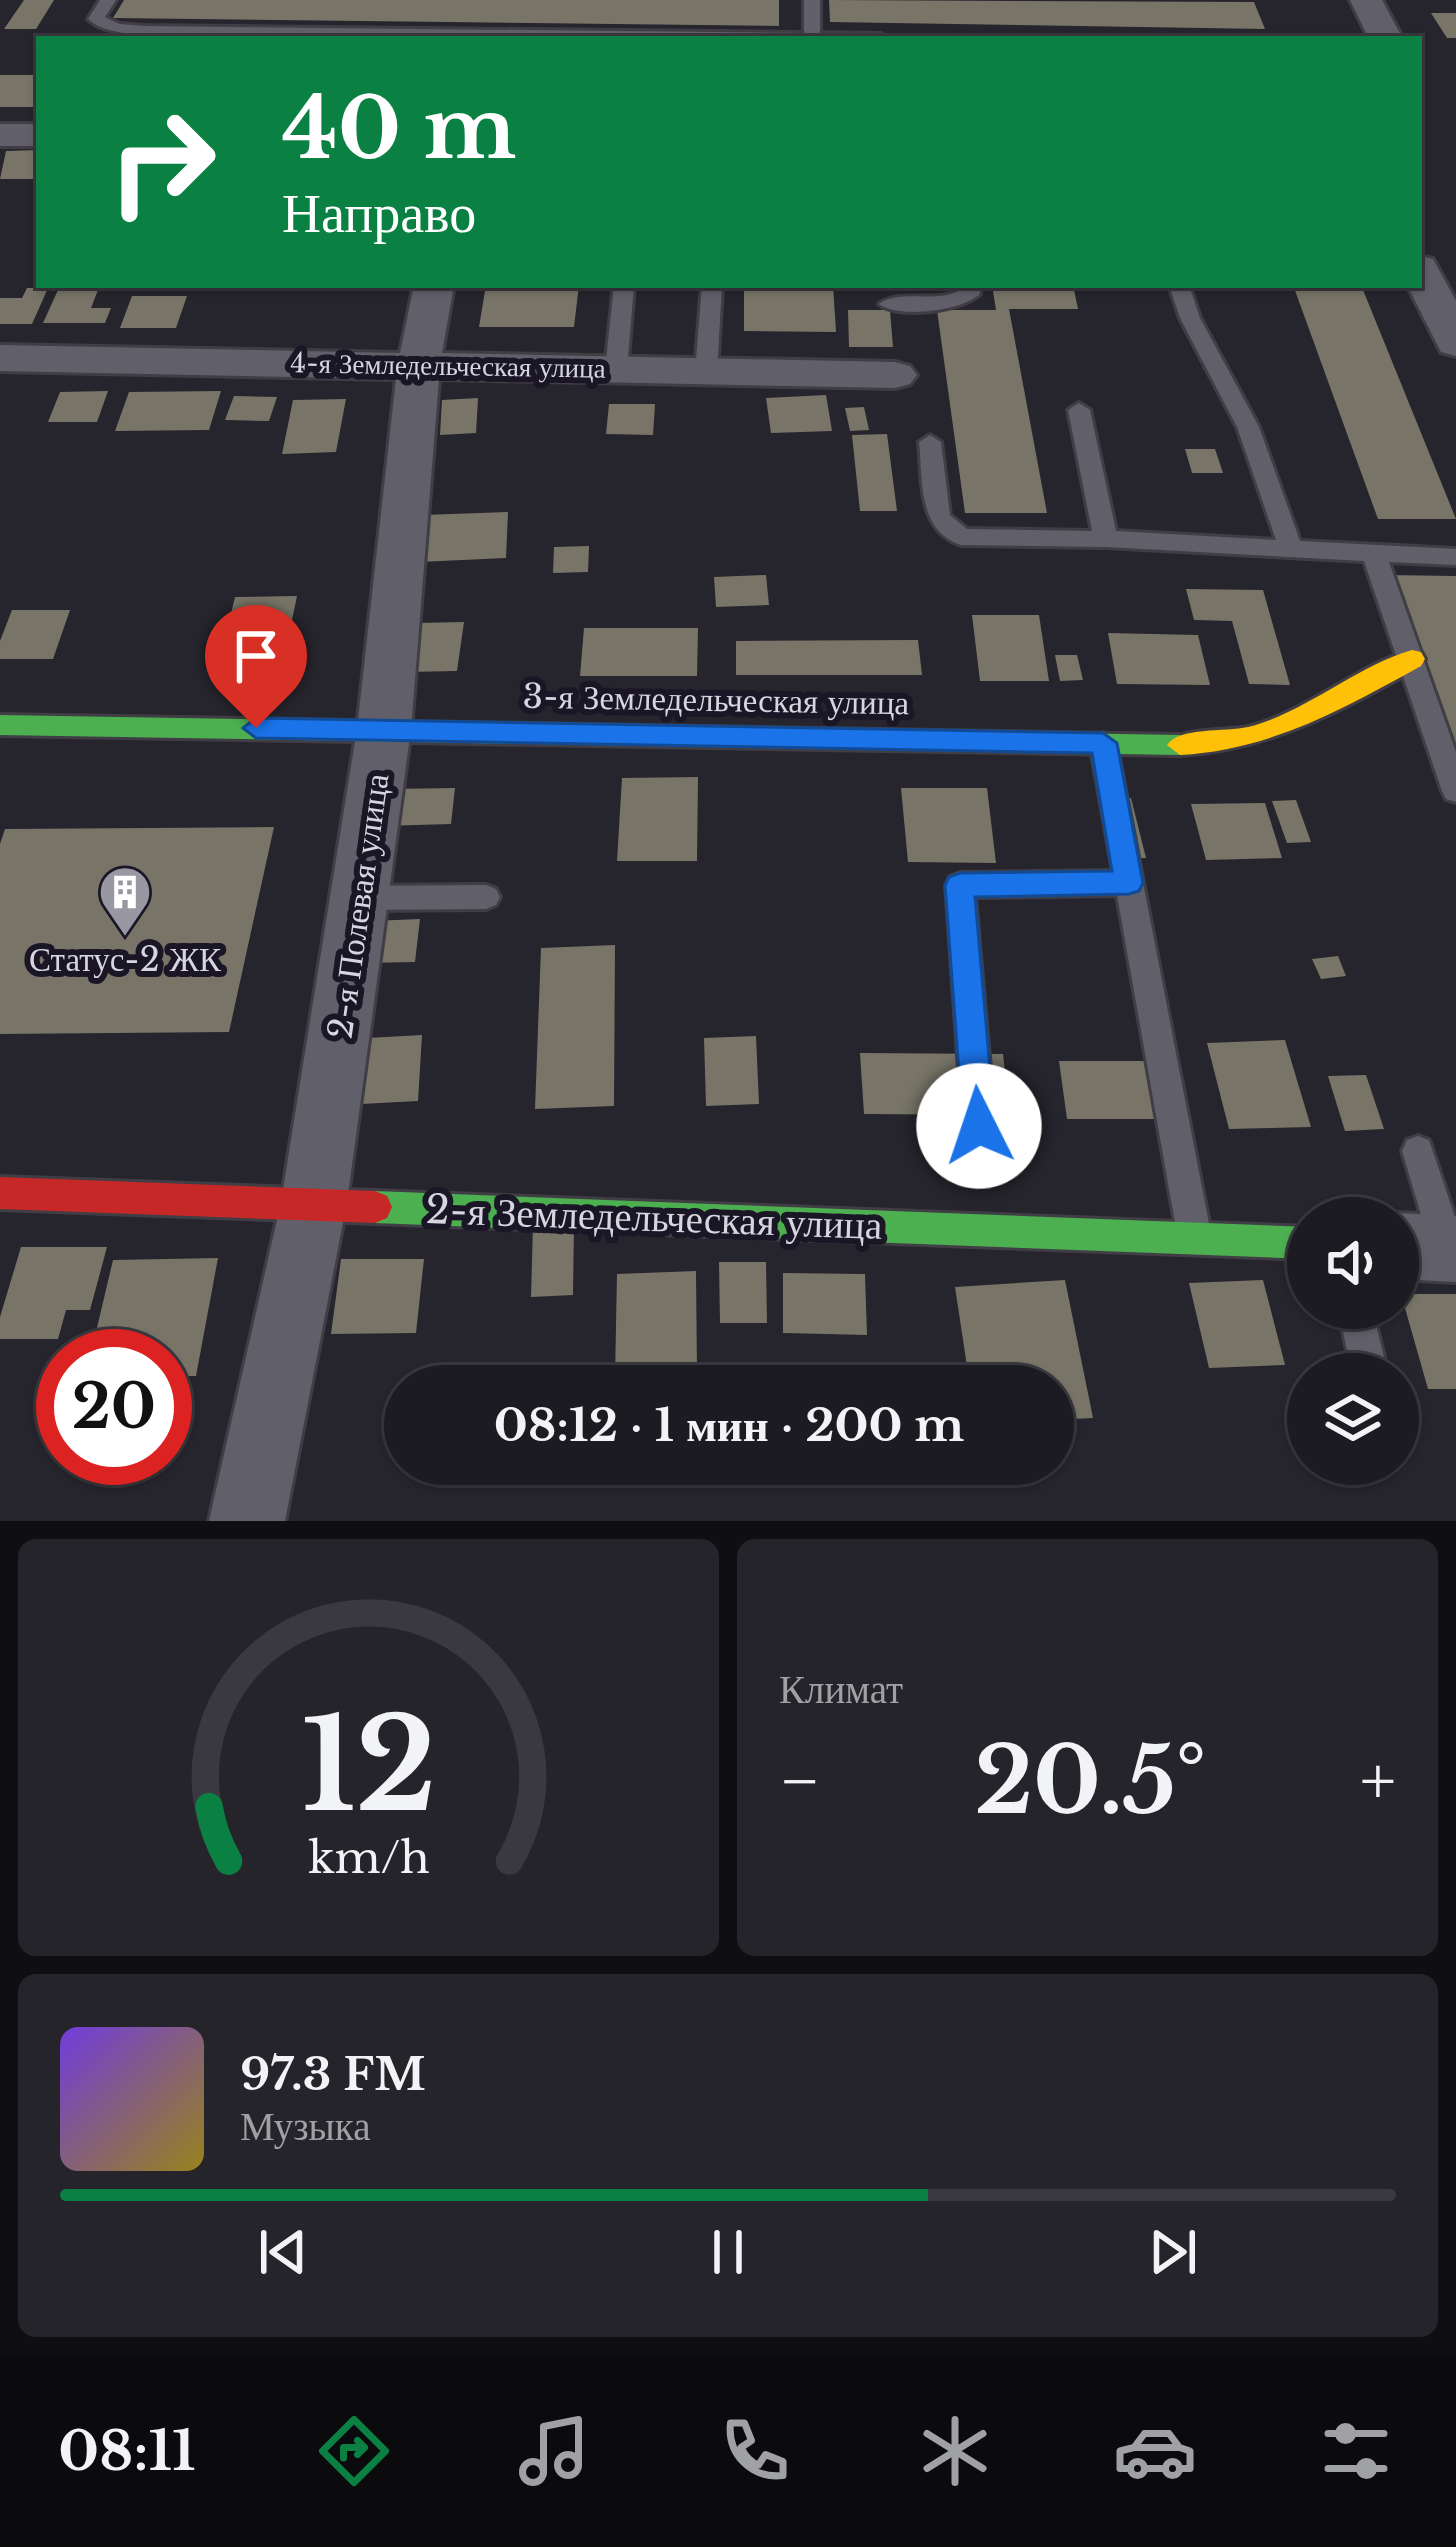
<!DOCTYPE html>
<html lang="ru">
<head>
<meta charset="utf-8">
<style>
  body { margin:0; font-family:"Libre Baskerville",serif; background:#25242a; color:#f1f3f6; height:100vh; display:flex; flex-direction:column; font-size:45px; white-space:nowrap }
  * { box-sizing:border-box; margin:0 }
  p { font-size:39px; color:#a0a1a5 }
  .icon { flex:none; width:66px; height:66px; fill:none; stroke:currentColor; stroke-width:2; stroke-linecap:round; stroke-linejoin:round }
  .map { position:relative; height:1521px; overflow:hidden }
  .side { display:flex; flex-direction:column; gap:18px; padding:18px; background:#0f0f12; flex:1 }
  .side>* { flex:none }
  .guide { position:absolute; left:36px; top:36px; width:1386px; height:252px; border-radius:0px; box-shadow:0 3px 9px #0004,0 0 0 3px #3a393f; background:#0b8043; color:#fff; overflow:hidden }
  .buttons { position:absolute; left:1287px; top:1197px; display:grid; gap:24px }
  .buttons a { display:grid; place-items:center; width:132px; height:132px; border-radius:50%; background:#1c1b21; box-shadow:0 3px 9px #0004,0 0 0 3px #3a393f; font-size:60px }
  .speed { position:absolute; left:36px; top:1329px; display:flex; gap:24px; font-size:60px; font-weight:700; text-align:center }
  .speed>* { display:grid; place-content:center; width:156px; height:156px; border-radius:50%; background:#1c1b21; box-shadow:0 3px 9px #0004,0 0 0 3px #3a393f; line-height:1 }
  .speed .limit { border:18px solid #d22; background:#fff; color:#111 }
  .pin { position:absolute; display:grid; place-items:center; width:102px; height:102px; color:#fff; margin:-123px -51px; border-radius:50% 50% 50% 0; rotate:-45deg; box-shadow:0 0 12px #0007 }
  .pin .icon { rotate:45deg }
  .me { position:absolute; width:132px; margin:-66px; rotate:356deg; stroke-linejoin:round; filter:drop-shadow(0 0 9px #0008) }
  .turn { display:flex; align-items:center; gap:42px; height:252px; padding:0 48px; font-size:54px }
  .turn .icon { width:156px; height:156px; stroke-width:2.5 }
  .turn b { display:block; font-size:84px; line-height:102px }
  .big { font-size:90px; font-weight:700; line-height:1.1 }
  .side .widget { flex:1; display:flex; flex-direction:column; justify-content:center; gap:18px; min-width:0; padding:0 42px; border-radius:18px; background:#25242a }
  .side .dial { align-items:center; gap:0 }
  .dial svg { height:312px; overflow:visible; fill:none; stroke:#3a393f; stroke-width:7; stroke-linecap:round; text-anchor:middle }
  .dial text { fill:#f1f3f6; stroke:none }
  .song { display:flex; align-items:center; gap:36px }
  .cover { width:144px; height:144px; border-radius:18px; background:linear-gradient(135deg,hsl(260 70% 55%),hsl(50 70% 35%)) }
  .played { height:12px; border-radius:6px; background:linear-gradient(90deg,#0b8043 65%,#3a393f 65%) }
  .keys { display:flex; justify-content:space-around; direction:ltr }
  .heat { display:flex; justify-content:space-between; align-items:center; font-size:66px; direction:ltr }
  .side .tiles { flex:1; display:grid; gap:18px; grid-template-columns:1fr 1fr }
  .widget:last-child { grid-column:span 2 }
  .trip { position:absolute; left:384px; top:1365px; width:690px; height:120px; border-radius:60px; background:#1c1b21; box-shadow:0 3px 9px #0004,0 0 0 3px #3a393f; font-weight:700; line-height:120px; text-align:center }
  .tab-bar { display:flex; height:192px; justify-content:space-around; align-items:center; background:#0b0b0d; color:#a0a1a5 }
  .tab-bar .icon { width:84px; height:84px }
  .tab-bar .selected { color:#0b8043 }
  .tab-bar b { font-size:54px; color:#f1f3f6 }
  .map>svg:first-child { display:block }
</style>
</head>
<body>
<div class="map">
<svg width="1456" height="1521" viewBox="0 0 1456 1521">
  <rect width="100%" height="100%" fill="#26242c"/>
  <g fill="#787568">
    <path d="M 24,0 L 54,0 L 36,29 L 4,29 Z"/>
    <path d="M 124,0 L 779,0 L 779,26 L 113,18 Z"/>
    <path d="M 829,0 L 1254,2 L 1265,29 L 830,22 Z"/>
    <path d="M 1431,13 L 1456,13 L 1456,38 L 1447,38 Z"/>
    <path d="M 0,75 L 39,75 L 38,107 L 0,107 Z"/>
    <path d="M 39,150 L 39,179 L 0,179 L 6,151 Z"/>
    <path d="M 486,285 L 579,285 L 574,327 L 479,327 Z"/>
    <path d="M 744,285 L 833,285 L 836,332 L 744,331 Z"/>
    <path d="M 992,285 L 1073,285 L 1078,309 L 1009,309 L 1047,513 L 965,513 L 937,310 L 996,310 Z"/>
    <path d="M 1293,285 L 1361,285 L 1456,519 L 1378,519 Z"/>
    <path d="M 27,288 L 48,288 L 32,324 L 0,324 L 0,298 L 22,298 Z"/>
    <path d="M 58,290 L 98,290 L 91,308 L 111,308 L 105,323 L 43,323 Z"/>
    <path d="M 132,296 L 187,296 L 176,328 L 120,328 Z"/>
    <path d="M 848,310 L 890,310 L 893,347 L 849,347 Z"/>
    <path d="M 108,391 L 97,422 L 48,422 L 60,392 Z"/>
    <path d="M 221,391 L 209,430 L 115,431 L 129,392 Z"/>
    <path d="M 826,395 L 832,431 L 771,433 L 766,398 Z"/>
    <path d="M 234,396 L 277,397 L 269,421 L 225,420 Z"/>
    <path d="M 478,398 L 476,433 L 440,435 L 442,400 Z"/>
    <path d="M 346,399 L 336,452 L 282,454 L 293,400 Z"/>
    <path d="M 609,404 L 655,404 L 653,435 L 606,434 Z"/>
    <path d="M 864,407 L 869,430 L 850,431 L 845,408 Z"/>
    <path d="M 887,434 L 897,511 L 860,511 L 852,435 Z"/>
    <path d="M 1185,449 L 1215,449 L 1223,473 L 1192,473 Z"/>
    <path d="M 508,512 L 506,558 L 419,562 L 423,515 Z"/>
    <path d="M 589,546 L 588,572 L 553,573 L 554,547 Z"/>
    <path d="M 766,575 L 769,605 L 716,607 L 714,577 Z"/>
    <path d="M 1386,575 L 1456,576 L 1456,766 Z"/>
    <path d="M 1186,589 L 1263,590 L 1290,685 L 1249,684 L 1232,621 L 1194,620 Z"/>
    <path d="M 297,596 L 282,669 L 217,670 L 235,597 Z"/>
    <path d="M 12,610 L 70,610 L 53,659 L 0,659 L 0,641 Z"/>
    <path d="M 972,615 L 1039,615 L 1049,681 L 980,681 Z"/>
    <path d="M 464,622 L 457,671 L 406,672 L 414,623 Z"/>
    <path d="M 584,628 L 698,628 L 697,676 L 580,676 Z"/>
    <path d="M 1108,633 L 1198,635 L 1210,685 L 1117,684 Z"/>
    <path d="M 918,640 L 922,675 L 736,675 L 736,641 Z"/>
    <path d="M 1055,655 L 1077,655 L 1083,680 L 1060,681 Z"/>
    <path d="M 698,777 L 697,861 L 617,861 L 622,778 Z"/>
    <path d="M 455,788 L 451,824 L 382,826 L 387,789 Z"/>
    <path d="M 901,788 L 987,788 L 996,863 L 908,862 Z"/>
    <path d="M 1131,798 L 1146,858 L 1112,859 L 1098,799 Z"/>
    <path d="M 1296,800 L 1311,842 L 1287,843 L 1272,801 Z"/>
    <path d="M 1265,803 L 1282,858 L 1206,860 L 1191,804 Z"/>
    <path d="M 274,827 L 229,1032 L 0,1034 L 0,844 L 5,829 Z"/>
    <path d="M 420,919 L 415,962 L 367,963 L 372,921 Z"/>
    <path d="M 615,945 L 614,1106 L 535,1109 L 541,948 Z"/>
    <path d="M 1338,956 L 1346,976 L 1321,979 L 1312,959 Z"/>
    <path d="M 422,1035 L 418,1101 L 342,1105 L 349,1039 Z"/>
    <path d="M 756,1036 L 759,1104 L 706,1106 L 704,1038 Z"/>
    <path d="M 1285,1040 L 1311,1127 L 1229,1129 L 1207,1043 Z"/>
    <path d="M 860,1053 L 1003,1054 L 1010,1115 L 864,1114 Z"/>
    <path d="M 1059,1061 L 1154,1061 L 1164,1119 L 1067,1119 Z"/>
    <path d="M 1366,1075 L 1384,1129 L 1345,1131 L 1328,1076 Z"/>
    <path d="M 574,1223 L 573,1295 L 531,1297 L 533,1225 Z"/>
    <path d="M 21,1247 L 107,1247 L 90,1310 L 66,1310 L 58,1339 L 0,1339 L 0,1317 Z"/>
    <path d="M 218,1258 L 196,1376 L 165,1376 L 165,1356 L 129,1356 L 135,1331 L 96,1332 L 113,1260 Z"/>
    <path d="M 341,1259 L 424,1259 L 416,1333 L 331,1334 Z"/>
    <path d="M 719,1262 L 766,1262 L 767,1323 L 720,1323 Z"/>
    <path d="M 696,1271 L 697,1374 L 615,1377 L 617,1274 Z"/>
    <path d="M 783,1273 L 865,1274 L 867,1335 L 783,1333 Z"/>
    <path d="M 1065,1280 L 1093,1418 L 1053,1420 L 1053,1386 L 970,1386 L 955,1287 Z"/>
    <path d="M 1263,1280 L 1285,1365 L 1209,1368 L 1189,1283 Z"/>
    <path d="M 1401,1294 L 1456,1294 L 1456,1389 L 1428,1389 Z"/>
  </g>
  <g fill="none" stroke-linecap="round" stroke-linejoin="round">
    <g stroke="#403e44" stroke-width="6">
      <g id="lane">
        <path d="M 100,0 L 116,0 L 105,17 L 119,24 L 144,26 L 804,33 L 804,0 L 820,0 L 820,33 L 881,34 L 889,39 L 143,39 C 124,30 105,34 88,19 Z"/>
        <path d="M 614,285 L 634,285 L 627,370 L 616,377 L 605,370 Z"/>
        <path d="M 702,285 L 722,285 L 717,372 L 706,379 L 695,372 Z"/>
        <path d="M 959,285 L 979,285 L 980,294 C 961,311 899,319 879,304 C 900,289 934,303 959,291 Z"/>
        <path d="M 1169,285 L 1189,285 L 1200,318 L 1259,427 L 1300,541 L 1456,549 L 1456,565 L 1389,562 L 1456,752 L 1456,802 L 1446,799 L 1442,791 L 1364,561 L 1106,547 L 961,545 C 917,530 923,481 919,442 L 930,435 L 941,442 L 950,515 L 967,529 L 1092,531 L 1068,410 L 1079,403 L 1090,410 L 1116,531 L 1276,540 L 1237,427 L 1180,318 Z"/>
        <path d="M 1103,733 L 1116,743 L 1211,1234 L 1206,1245 L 1194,1250 L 1182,1245 L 1177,1234 L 1117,895 L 975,897 L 995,1126 L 990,1136 L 979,1141 L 968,1136 L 963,1126 L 946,885 L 950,877 L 960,873 L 1113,871 L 1090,743 Z"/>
        <path d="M 486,885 L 496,889 L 500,897 L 496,905 L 486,909 L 358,910 L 348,906 L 344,898 L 348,890 L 358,886 Z"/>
        <path d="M 1418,1136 L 1429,1140 L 1456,1220 L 1456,1261 L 1448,1264 L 1436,1260 L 1431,1248 L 1402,1151 L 1407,1140 Z"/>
        <path d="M 1338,1308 L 1372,1308 L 1388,1374 L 1352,1374 Z"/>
      </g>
    </g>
    <g stroke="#403e44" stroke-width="6">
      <g id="street">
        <path d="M 1350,0 L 1382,0 L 1403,39 L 1369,39 Z"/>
        <rect x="0" y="124" width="39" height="22"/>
        <path d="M 1419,256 L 1433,259 L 1456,301 L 1456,356 L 1441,352 L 1407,285 L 1419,285 Z"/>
        <path d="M 414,285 L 454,285 L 442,353 L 895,362 L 910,366 L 917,375 L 910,384 L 895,388 L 439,379 L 411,729 L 347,1202 L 285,1521 L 209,1521 L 281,1202 L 357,729 L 396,379 L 0,371 L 0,345 L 400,353 Z"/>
        <path d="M 1398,1213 L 1456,1216 L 1456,1282 L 1398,1279 L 1398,1218 L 1387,1218 Z"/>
      </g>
    </g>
    <g stroke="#403e44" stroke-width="6">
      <g id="fast">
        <path d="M 0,715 L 1180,735 L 1193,745 L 1180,755 L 0,735 Z"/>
        <path d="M 375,1191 L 1308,1227 L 1308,1259 L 375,1223 L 363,1218 L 358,1207 L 363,1196 Z"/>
      </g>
    </g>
    <g stroke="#403e44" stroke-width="6">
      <path id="slow" d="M 1412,650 L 1421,652 L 1425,659 L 1421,666 C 1343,709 1271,750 1180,755 L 1167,745 C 1179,727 1225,732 1248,727 C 1307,712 1354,667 1412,650 Z"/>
    </g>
    <g stroke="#403e44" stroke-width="6">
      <path id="jam" d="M 0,1177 L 375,1191 L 387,1196 L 392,1207 L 387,1218 L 375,1223 L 0,1209 Z"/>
    </g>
    <use href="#lane" fill="#615f69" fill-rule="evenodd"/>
    <use href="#street" fill="#615f69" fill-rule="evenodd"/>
    <use href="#fast" fill="#4caf50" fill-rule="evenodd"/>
    <use href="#slow" fill="#ffc107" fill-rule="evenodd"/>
    <use href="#jam" fill="#c62828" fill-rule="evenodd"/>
  </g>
  <path fill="#1a73e8" stroke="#114b97" stroke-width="3" d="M 256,718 L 1103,733 L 1117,743 L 1143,883 L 1139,891 L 1129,894 L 975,897 L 995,1126 L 991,1137 L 979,1141 L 968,1137 L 963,1126 L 945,885 L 949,877 L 960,873 L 1112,871 L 1092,753 L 256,738 L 243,728 Z"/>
  <defs>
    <g id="building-pin" transform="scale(2.7)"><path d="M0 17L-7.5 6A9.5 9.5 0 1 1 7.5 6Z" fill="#9997a1" stroke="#1a1626"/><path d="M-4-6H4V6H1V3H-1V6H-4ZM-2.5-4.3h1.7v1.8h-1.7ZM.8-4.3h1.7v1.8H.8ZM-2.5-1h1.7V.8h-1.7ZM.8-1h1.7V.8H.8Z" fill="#fff"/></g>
  </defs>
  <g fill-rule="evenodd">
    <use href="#building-pin" x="125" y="892"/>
  </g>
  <g text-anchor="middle" stroke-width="12" stroke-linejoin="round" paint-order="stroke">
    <g font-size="27" fill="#d7d5e0" stroke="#1a1626">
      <text transform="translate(448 366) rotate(1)" y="9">4-я Земледельческая улица</text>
    </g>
    <g font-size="33" fill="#d7d5e0" stroke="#1a1626">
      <text transform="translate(716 699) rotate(1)" y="12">3-я Земледельческая улица</text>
      <text transform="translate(358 906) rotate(-82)" y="12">2-я Полевая улица</text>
    </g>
    <g font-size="33" fill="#d7d5e0" stroke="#1a1626">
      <text x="125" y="971">Статус-2 ЖК</text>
    </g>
    <g font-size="39" fill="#d7d5e0" stroke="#1a1626">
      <text transform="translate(654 1217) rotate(2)" y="14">2-я Земледельческая улица</text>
    </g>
  </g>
</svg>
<div class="buttons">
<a><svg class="icon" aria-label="sound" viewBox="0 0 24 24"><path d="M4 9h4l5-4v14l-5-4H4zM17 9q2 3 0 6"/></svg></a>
<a><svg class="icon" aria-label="layers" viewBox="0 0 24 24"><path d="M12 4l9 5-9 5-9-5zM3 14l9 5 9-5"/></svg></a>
</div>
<div class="speed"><div class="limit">20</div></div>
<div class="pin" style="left:256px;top:728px;background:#d93025"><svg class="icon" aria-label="arrive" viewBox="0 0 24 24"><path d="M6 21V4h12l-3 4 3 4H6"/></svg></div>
<svg class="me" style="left:979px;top:1126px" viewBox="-20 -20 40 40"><circle r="19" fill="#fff"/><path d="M0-13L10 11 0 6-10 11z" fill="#1a73e8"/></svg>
<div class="trip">08:12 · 1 мин · 200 m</div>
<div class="guide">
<div class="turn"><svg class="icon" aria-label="right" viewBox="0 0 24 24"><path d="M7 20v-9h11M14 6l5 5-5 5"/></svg><div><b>40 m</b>Направо</div></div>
</div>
</div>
<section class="side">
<div class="tiles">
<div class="widget dial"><svg viewBox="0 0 100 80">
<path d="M14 69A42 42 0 1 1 86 69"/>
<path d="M14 69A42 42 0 0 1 9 55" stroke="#0b8043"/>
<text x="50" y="56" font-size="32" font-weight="700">12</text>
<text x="50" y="72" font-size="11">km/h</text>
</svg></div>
<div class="widget"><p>Климат</p>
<div class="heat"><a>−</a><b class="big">20.5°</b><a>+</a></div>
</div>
<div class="widget">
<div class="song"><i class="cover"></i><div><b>97.3 FM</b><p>Музыка</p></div></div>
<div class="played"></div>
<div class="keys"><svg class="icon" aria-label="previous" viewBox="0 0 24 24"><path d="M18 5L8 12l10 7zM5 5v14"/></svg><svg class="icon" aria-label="pause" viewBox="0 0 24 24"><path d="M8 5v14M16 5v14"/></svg><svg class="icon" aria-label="next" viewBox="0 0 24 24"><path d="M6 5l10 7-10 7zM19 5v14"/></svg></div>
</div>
</div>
</section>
<nav class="tab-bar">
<b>08:11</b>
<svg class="icon selected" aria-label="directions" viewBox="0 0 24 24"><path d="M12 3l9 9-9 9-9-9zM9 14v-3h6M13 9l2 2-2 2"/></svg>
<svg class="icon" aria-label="music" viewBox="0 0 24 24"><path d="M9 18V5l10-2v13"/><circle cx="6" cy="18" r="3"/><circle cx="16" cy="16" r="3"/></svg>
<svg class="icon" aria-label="phone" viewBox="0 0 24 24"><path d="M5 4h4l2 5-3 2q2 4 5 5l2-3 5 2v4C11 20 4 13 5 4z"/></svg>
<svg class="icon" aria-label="climate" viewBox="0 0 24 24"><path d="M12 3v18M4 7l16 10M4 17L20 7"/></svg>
<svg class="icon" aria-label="car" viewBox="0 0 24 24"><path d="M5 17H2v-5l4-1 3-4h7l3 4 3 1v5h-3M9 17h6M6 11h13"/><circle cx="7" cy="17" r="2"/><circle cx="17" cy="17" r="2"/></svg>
<svg class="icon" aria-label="filters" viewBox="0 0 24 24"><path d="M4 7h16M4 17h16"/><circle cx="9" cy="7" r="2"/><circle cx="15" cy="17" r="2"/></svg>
</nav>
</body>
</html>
